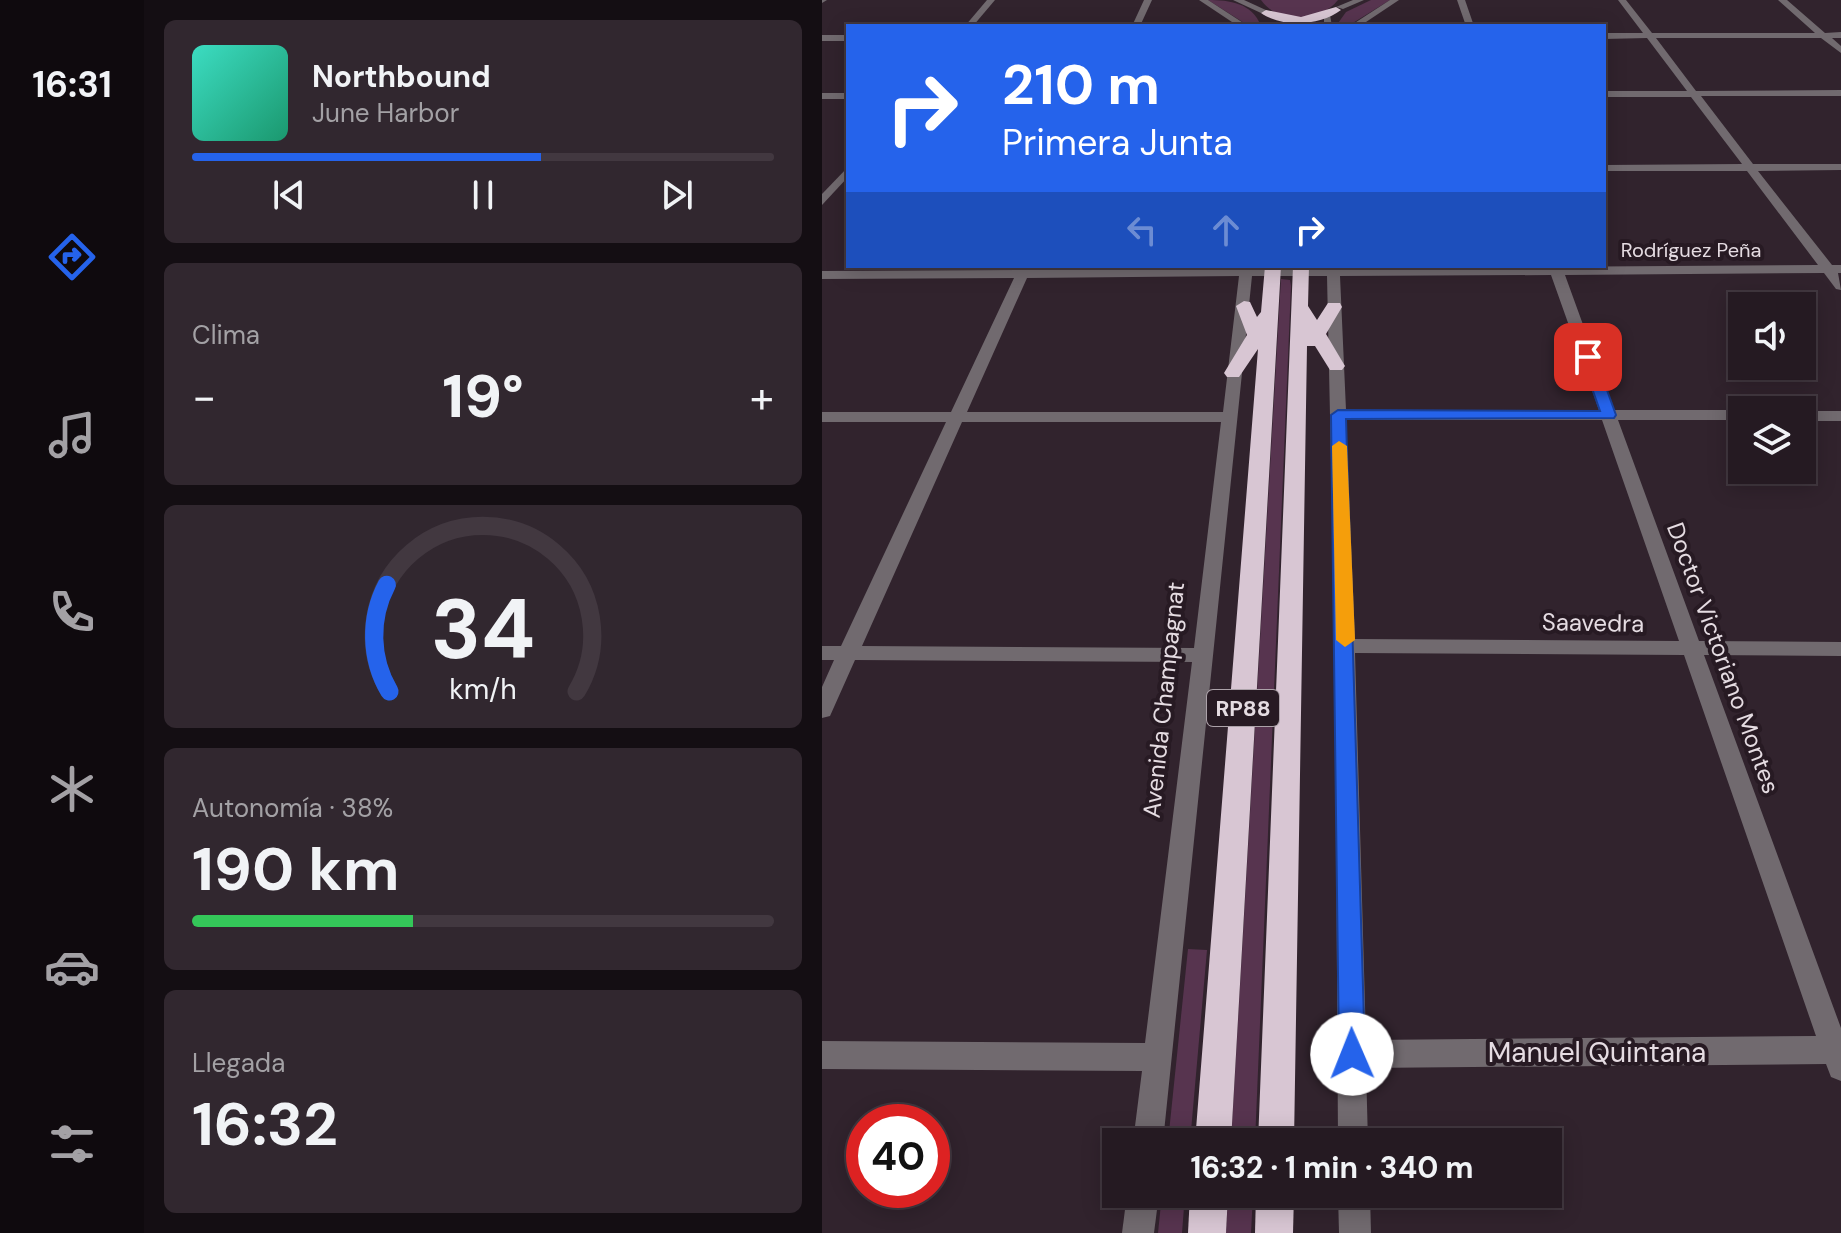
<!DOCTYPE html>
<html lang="es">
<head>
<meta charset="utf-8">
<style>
  body { margin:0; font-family:"DM Sans",sans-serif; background:#31272f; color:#f1f3f6; height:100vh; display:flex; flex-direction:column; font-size:30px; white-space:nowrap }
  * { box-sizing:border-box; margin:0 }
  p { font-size:26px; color:#a3a1a5 }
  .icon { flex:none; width:44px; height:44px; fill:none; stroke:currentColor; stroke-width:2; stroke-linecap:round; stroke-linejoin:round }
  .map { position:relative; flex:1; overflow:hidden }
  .details { display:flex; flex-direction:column; gap:20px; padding:20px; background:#140e13; width:678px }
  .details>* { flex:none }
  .hud { position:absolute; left:24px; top:24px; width:760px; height:244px; border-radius:0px; box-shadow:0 4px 20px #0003,0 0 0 2px #423840; background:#2563eb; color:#fff; overflow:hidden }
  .buttons { position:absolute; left:906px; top:292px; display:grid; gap:16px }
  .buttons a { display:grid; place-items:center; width:88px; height:88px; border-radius:0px; background:#251a22; box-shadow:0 4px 20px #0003,0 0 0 2px #423840; font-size:40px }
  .speed { position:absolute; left:24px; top:1104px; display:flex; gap:16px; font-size:40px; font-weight:700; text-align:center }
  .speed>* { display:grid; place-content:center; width:104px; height:104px; border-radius:50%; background:#251a22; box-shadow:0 4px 20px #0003,0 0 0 2px #423840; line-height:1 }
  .speed .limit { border:12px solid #d22; background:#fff; color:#111 }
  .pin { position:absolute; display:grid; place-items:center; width:68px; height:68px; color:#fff; margin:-34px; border-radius:16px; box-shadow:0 4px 12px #0006 }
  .me { position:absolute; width:88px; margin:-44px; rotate:359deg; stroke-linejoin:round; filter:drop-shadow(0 0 6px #0008) }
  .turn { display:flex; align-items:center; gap:28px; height:168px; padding:0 24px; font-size:36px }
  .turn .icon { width:104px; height:104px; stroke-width:2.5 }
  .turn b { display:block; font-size:56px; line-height:68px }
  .lanes { display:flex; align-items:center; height:76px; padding:0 24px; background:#0003; justify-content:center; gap:40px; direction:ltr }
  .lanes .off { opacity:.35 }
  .big { font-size:60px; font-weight:700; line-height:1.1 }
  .details .widget { flex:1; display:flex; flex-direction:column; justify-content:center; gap:12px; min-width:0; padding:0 28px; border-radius:12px; background:#31272f }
  .details .dial { align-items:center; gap:0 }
  .dial svg { height:208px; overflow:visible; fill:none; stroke:#423840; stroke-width:7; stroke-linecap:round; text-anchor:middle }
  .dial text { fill:#f1f3f6; stroke:none }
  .song { display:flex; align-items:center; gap:24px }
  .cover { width:96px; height:96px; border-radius:12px; background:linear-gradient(135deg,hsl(170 70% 55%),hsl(160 70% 35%)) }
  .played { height:8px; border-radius:4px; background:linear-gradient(90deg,#2563eb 60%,#423840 60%) }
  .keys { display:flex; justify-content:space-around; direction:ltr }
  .heat { display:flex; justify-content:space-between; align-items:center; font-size:44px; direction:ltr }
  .charge { height:12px; border-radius:6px; background:linear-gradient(90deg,#34c759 38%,#423840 0) }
  .trip { position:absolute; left:280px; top:1128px; width:460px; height:80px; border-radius:0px; background:#251a22; box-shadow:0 4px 20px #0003,0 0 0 2px #423840; font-weight:700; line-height:80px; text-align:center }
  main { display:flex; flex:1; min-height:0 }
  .tabs { display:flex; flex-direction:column; width:144px; justify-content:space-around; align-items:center; background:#0f0a0e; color:#a3a1a5 }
  .tabs .icon { width:56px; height:56px }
  .tabs .on { color:#2563eb }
  .tabs b { font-size:36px; color:#f1f3f6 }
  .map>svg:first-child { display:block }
</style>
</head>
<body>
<main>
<nav class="tabs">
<b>16:31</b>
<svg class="icon on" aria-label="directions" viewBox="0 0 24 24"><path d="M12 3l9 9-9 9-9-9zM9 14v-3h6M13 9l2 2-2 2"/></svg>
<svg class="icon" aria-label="music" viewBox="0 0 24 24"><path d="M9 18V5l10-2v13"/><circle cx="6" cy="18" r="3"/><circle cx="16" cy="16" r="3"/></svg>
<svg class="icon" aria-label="phone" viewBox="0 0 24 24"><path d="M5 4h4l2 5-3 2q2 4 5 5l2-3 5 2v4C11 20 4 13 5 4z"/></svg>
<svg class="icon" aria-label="climate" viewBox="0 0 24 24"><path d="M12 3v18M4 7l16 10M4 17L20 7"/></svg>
<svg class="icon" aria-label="car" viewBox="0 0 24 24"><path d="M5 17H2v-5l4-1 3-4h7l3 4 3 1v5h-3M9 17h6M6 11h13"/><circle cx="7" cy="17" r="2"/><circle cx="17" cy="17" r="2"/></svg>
<svg class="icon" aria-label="filters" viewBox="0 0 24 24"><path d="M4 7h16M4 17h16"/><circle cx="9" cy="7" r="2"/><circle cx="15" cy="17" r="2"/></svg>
</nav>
<section class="details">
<div class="widget">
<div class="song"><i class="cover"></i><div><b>Northbound</b><p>June Harbor</p></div></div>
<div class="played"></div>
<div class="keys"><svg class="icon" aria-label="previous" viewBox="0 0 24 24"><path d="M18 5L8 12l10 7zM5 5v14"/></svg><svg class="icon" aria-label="pause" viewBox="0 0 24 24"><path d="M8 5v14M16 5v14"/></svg><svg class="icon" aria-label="next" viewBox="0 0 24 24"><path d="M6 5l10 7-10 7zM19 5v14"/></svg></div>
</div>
<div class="widget"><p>Clima</p>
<div class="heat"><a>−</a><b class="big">19°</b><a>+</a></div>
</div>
<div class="widget dial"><svg viewBox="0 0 100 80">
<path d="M14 69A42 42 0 1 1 86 69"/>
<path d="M14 69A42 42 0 0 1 13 28" stroke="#2563eb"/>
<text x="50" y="56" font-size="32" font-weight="700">34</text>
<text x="50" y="72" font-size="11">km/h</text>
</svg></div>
<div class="widget"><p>Autonomía · 38%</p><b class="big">190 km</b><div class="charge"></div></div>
<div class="widget"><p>Llegada</p><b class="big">16:32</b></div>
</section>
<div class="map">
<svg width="1019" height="1233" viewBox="0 0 1019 1233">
  <rect width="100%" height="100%" fill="#31232d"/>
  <g fill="#57344f">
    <path d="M 386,0 C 408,0 430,3 439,26 L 427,26 Z"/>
    <path d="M 439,0 L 516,0 C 499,22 455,24 439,0 Z"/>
    <path d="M 549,0 L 568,0 L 526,26 L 514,26 L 524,12 Z"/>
    <path d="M 459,279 L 468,280 L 469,286 L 433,1142 L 409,1142 Z"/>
    <path d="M 366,949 L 385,950 L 368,1142 L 346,1142 Z"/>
    <path d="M 340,1194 L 363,1194 L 360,1233 L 336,1233 Z"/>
    <path d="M 406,1194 L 431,1194 L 429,1233 L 404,1233 Z"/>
  </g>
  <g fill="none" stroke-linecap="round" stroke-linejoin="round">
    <g fill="#716a6f" fill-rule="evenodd">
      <path d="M 0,0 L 5,0 L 0,3 Z"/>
      <path d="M 165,0 L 173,0 L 151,26 L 143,26 Z"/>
      <path d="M 322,0 L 330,0 L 318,26 L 310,26 Z"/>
      <path d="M 377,0 L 386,0 L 426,26 L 416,26 Z"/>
      <path d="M 411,0 L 422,0 L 446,11 L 439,13 Z"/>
      <path d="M 531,0 L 542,0 L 521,9 L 514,7 Z"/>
      <path d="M 568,0 L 577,0 L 538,26 L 528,26 Z"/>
      <path d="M 635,0 L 643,0 L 652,26 L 644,26 Z"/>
      <path d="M 796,0 L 804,0 L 830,33 L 993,33 L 956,0 L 965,0 L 1003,33 L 1019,32 L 1019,38 L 1010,38 L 1019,46 L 1019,53 L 999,38 L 834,38 L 874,91 L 1019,90 L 1019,96 L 879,96 L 931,164 L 1019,164 L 1019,170 L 936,171 L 1010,265 L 1019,265 L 1019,273 L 1016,273 L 1019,290 L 1014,289 L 1002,273 L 743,275 L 792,410 L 920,410 L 920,420 L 796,420 L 877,641 L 1019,642 L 1019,656 L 882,655 L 1019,1028 L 1019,1081 L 1009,1077 L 1004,1064 L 544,1068 L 546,1142 L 516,1142 L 513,646 L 505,276 L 430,276 L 341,1142 L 311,1142 L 320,1071 L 0,1069 L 0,1041 L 323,1043 L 370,662 L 33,660 L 8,716 L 0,718 L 0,687 L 12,660 L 0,660 L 0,646 L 19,646 L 124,422 L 0,422 L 0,412 L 129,412 L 192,278 L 0,279 L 0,271 L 196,270 L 197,266 L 211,266 L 209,270 L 418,269 L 418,266 L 432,266 L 431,269 L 996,265 L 925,171 L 782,171 L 782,165 L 920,164 L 869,97 L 782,97 L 782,91 L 865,91 L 825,38 L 782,39 L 782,33 L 821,33 ZM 729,275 L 777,410 L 524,410 L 518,276 ZM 417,276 L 401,412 L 145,412 L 205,278 ZM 524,420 L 780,420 L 857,641 L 533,639 ZM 140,422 L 399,422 L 372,648 L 40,646 ZM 533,653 L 862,655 L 994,1036 L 544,1040 Z"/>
      <path d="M 502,15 L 508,15 L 510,26 L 502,26 Z"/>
      <rect x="0" y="35" width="26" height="6"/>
      <rect x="0" y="93" width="26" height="6"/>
      <path d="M 26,167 L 26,177 L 0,205 L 0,194 Z"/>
      <rect x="980" y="411" width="39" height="10"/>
      <path d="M 305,1194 L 337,1194 L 332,1233 L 300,1233 Z"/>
      <path d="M 516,1194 L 548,1194 L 549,1233 L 517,1233 Z"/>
    </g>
    <g fill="#d8c6d3" fill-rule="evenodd">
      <path d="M 514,7 L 519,10 C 498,26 461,28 439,13 L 444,10 L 479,17 Z"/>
      <path d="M 443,266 L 459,266 L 409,1142 L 373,1142 L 436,349 L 417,377 L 405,377 L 402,373 L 425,335 L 414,306 L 422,301 L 428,302 L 435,317 L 439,312 Z"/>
      <path d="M 471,266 L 487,266 L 486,306 L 495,320 L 506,303 L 518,303 L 520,307 L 504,334 L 523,366 L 520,370 L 508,370 L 493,346 L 485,346 L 472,1142 L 436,1142 Z"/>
      <path d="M 368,1194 L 406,1194 L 404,1233 L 366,1233 Z"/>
      <path d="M 434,1194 L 472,1194 L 471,1233 L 433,1233 Z"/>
    </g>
  </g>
  <path fill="#2563eb" stroke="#184099" stroke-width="2" d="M 766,353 L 773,357 L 794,415 L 792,418 L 524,419 L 543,1054 L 539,1063 L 530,1066 L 521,1063 L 517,1054 L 509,415 L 516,410 L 778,411 L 759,357 Z"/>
  <path fill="#f59e0b" d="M 517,441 L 525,446 L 533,640 L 523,647 L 514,640 L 510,446 Z"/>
  <g text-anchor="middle" stroke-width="8" stroke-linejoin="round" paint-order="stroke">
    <g font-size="20" fill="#e5dce2" stroke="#271a23">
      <text x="869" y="257">Rodríguez Peña</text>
    </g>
    <rect fill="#271a23" stroke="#aca2a9" stroke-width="2" x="385" y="690" width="72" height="36" rx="6"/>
    <g font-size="22" font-weight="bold" fill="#e5dce2">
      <text x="421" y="716">RP88</text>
    </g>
    <g font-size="24" fill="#e5dce2" stroke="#271a23">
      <text transform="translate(771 623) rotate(1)" y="8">Saavedra</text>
      <text transform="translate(901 658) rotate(70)" y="8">Doctor Victoriano Montes</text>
      <text transform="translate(342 700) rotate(-84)" y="8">Avenida Champagnat</text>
    </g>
    <g font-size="28" fill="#e5dce2" stroke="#271a23">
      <text x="775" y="1062">Manuel Quintana</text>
    </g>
  </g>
</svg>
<div class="buttons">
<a><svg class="icon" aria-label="sound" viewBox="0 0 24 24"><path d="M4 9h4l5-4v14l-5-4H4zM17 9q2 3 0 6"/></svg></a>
<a><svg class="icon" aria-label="layers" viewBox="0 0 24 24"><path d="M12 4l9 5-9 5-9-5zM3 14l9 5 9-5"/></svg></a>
</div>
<div class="speed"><div class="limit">40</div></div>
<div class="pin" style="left:766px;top:357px;background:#d93025"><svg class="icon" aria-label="arrive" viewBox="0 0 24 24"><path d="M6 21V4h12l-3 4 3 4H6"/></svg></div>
<svg class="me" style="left:530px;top:1054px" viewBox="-20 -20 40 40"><circle r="19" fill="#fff"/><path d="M0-13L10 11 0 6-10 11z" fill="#2563eb"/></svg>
<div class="trip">16:32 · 1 min · 340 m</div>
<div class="hud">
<div class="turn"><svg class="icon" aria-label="right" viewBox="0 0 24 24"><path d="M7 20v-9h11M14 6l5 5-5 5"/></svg><div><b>210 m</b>Primera Junta</div></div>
<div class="lanes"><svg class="icon off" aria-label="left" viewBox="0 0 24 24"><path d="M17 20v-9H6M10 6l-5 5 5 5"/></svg><svg class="icon off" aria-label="ahead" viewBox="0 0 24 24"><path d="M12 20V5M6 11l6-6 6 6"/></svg><svg class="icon" aria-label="right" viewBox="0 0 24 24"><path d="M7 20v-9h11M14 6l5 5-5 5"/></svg></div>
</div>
</div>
</main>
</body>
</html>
